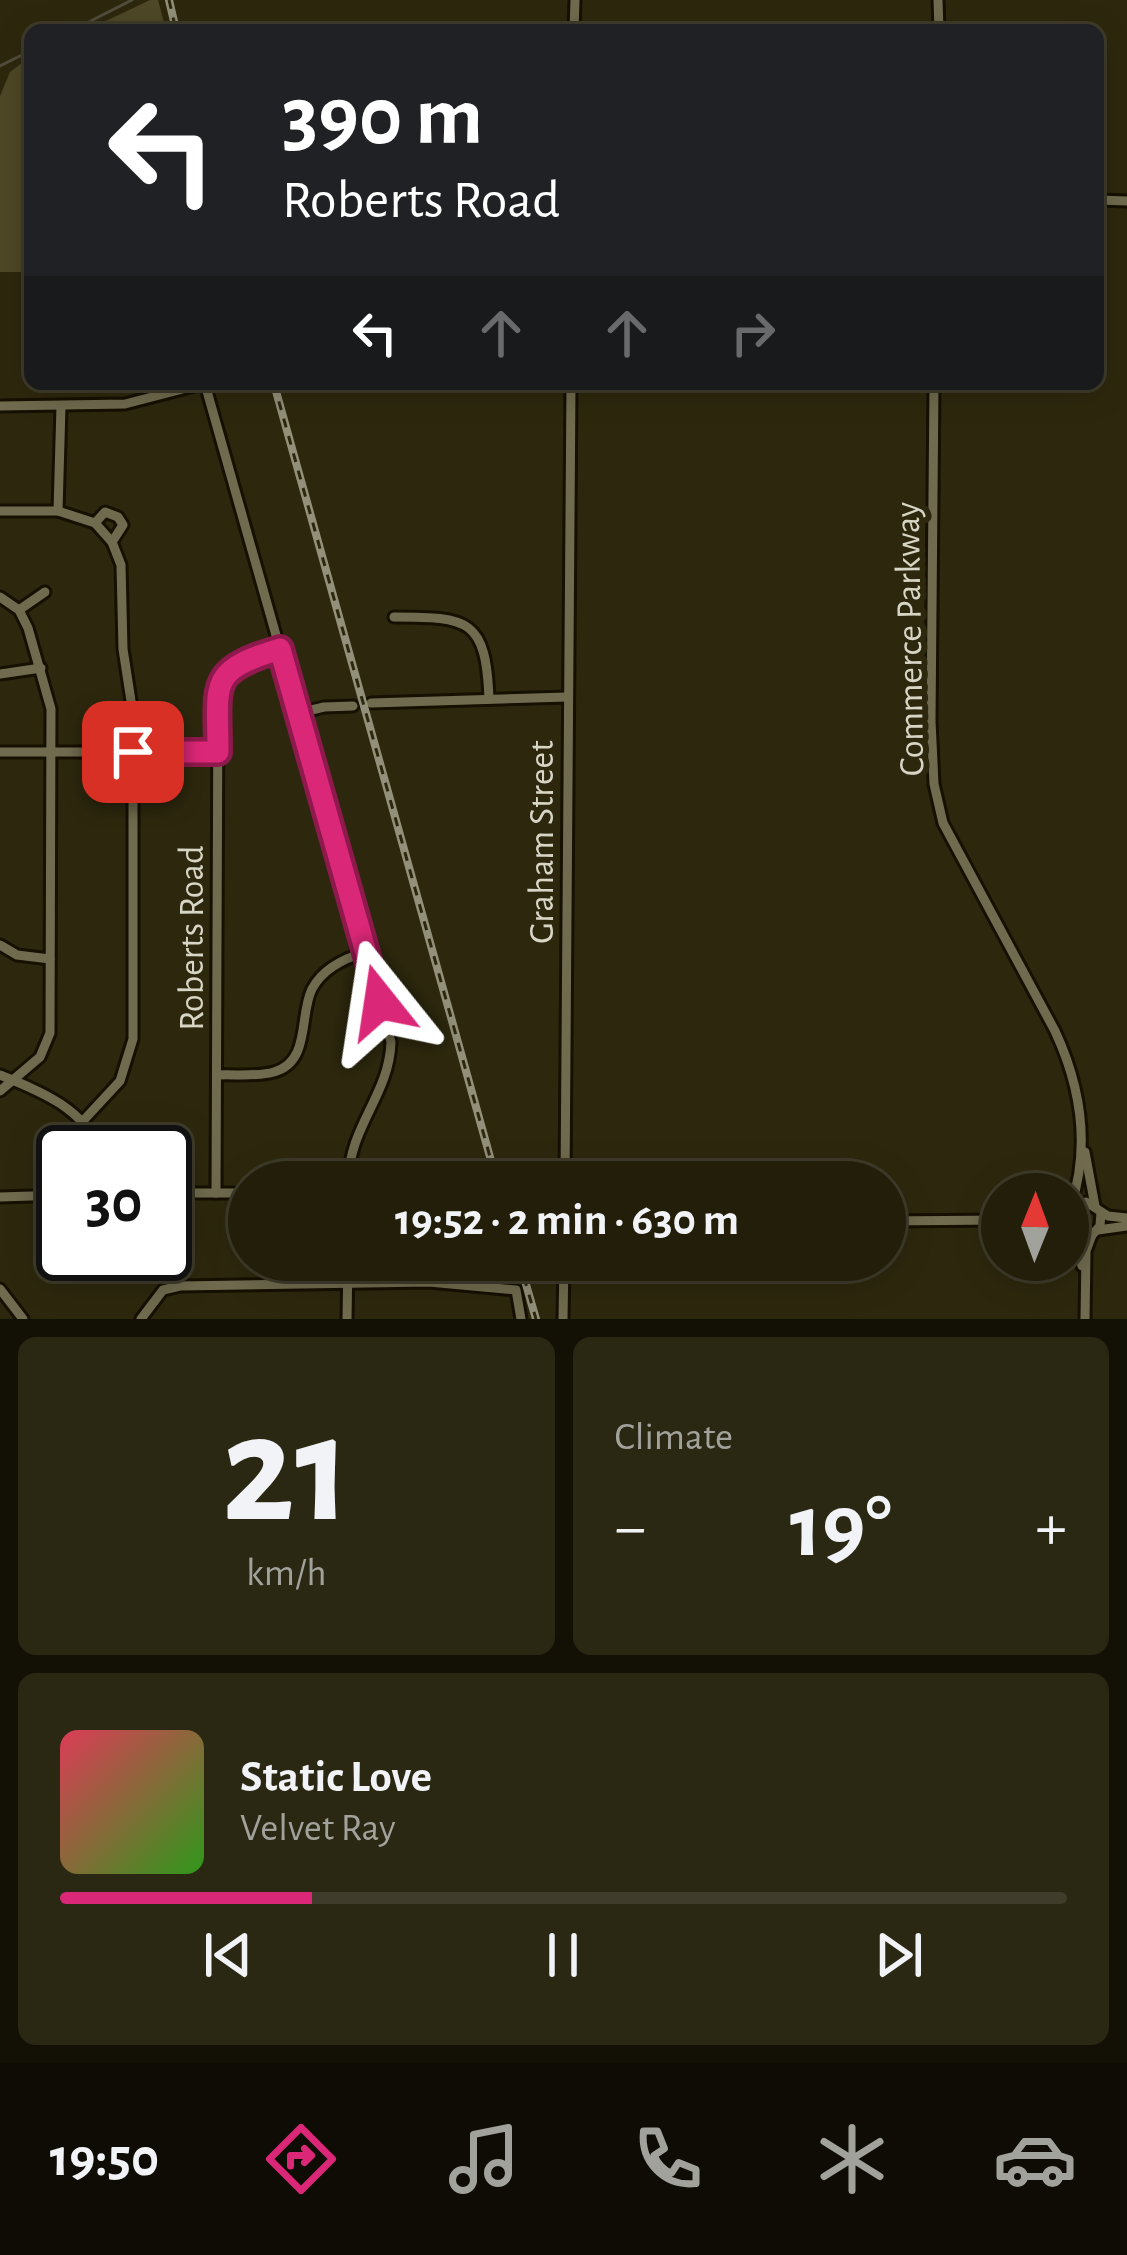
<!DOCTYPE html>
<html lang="en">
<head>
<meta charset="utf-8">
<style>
  body { margin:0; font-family:"Alegreya Sans",sans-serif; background:#2a2713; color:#f1f3f6; height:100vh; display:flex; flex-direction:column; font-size:45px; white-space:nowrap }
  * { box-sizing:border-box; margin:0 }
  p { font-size:39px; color:#a2a29c }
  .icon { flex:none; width:66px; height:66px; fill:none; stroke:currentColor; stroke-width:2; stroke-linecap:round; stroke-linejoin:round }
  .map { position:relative; height:1319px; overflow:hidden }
  .details { display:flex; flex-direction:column; gap:18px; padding:18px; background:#131006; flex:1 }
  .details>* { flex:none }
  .hud { position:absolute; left:24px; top:24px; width:1080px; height:366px; border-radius:18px; box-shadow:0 6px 30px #0003,0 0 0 3px #3f3c2b; background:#202124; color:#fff; overflow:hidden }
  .needle { width:78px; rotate:1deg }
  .controls { position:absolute; left:981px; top:1173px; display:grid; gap:24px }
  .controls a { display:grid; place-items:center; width:108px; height:108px; border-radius:50%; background:#221e0a; box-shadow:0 6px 30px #0003,0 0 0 3px #3f3c2b; font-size:60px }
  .speed { position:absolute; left:36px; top:1125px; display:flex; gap:24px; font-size:60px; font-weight:700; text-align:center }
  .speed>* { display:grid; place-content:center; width:156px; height:156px; border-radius:50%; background:#221e0a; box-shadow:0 6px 30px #0003,0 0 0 3px #3f3c2b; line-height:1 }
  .speed .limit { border:6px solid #111; border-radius:18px; background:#fff; color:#111 }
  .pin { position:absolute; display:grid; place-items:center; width:102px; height:102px; color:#fff; margin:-51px; border-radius:24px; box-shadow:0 6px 18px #0006 }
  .me { position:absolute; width:132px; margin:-66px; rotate:345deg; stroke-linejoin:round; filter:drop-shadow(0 0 9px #0008) }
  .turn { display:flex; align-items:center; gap:42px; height:252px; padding:0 60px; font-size:54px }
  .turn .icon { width:156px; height:156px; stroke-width:2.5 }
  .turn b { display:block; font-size:84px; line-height:102px }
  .lanes { display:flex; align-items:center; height:114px; padding:0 60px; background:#0003; justify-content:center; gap:60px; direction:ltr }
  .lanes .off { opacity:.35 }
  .big { font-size:90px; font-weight:700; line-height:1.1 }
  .details .widget { flex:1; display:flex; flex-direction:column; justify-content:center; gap:18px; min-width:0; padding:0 42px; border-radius:18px; background:#2a2713 }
  .details .dial { align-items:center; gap:0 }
  .dial b { font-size:156px; line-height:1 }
  .song { display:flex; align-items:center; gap:36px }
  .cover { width:144px; height:144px; border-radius:18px; background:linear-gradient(135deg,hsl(350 70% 55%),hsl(110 70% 35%)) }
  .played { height:12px; border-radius:6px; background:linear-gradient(90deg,#db2777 25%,#3f3c2b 25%) }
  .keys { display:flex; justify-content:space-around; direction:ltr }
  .heat { display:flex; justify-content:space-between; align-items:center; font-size:66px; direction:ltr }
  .details .tiles { flex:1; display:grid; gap:18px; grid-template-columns:1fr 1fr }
  .widget:last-child { grid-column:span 2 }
  .trip { position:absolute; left:228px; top:1161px; width:678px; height:120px; border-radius:60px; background:#221e0a; box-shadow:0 6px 30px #0003,0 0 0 3px #3f3c2b; font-weight:700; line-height:120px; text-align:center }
  .tabs { display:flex; height:192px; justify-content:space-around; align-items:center; background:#0e0c04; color:#a2a29c }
  .tabs .icon { width:84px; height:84px }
  .tabs .selected { color:#db2777 }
  .tabs b { font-size:54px; color:#f1f3f6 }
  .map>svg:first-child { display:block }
</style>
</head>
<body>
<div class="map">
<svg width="1127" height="1319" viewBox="0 0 1127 1319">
  <rect width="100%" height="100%" fill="#2d280d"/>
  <g fill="#4e4827">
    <path d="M 150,0 L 158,0 L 166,30 L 87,30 Z"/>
    <path d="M 30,57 L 30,272 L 0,272 L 0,96 L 10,72 Z"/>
  </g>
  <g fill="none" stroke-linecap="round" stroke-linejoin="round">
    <g stroke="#514c3b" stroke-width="3">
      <path d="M 73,30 L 132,0"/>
      <path d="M 0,66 L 30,51"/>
    </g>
    <g stroke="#151000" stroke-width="15">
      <g id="minor">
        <path d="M 938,0 L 939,30"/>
        <path d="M 574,30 L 575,0"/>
        <path d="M 1098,200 L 1127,201"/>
        <path d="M 205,384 L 391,1042 C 389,1096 350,1124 348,1182"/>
        <path d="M 934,384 L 931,721 L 934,784 L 943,823 L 1055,1031 C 1081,1087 1090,1147 1071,1206"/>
        <path d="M 0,406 L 125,404 L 202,384"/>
        <path d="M 0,511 L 58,511 L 95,523 L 112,542 L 121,565 L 123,649 L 133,714 L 133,1039 L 120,1081 L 83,1121"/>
        <path d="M 58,511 L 61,406"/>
        <path d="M 95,523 L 105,512 L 118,517 L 123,525 L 112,542"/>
        <path d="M 0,597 L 19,610 L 28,628 L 51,709 L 50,1033 L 40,1057 L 0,1091"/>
        <path d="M 19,610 L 45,592"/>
        <path d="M 394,617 C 469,617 486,619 489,699"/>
        <path d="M 0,674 L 41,668"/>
        <path d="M 371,703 L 567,697"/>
        <path d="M 299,713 L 324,707 L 353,706"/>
        <path d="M 0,752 L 218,752"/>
        <path d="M 0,945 L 17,955 L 50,959"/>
        <path d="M 0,1075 C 40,1091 84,1108 101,1152"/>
        <path d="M 217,1075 C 235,1074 257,1077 274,1072 C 311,1062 299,1014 312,989 C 323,968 345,958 366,952"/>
        <path d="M 1085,1152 L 1095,1206"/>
        <path d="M 565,1182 L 571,384"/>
        <path d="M 165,1193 L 249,1193"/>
        <path d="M 216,1193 L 218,692 C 226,660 252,657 280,648"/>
        <path d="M 0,1197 L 63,1195"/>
        <path d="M 1071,1206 L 1086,1202 L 1108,1216 L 1127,1218"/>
        <path d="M 885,1221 L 1002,1220"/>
        <path d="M 1068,1228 L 1079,1236 L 1092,1235 L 1100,1226 L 1101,1212"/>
        <path d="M 1098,1230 L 1127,1226"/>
        <path d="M 1075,1234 L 1082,1266"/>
        <path d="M 0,1289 L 23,1319"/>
        <path d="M 141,1319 L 163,1290 L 180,1286 L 429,1282 L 516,1290 L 521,1319"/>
        <path d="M 347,1319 L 348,1260"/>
        <path d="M 563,1319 L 564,1260"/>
        <path d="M 1085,1319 L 1086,1251 L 1092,1235"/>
      </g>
    </g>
    <use href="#minor" stroke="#706b4e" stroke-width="9"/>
    <g stroke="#928f7a" stroke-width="8">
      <g id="rail">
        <path d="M 169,0 L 176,30"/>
        <path d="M 274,384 L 497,1182"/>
        <path d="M 519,1260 L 536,1319"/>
      </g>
    </g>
    <use href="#rail" stroke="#2d280d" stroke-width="3" stroke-dasharray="9" stroke-linecap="butt"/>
  </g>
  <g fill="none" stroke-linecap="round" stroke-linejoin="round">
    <g stroke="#8e194d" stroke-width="30">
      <path id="route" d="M 133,752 L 218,752 C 218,683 207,671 280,649 L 380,1002"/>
    </g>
    <use href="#route" stroke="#db2777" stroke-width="21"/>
  </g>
  <g text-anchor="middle" stroke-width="12" stroke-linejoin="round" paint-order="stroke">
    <g font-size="36" fill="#d7d5c5" stroke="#2d280d">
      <text transform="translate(908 639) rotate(-91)" y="13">Commerce Parkway</text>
      <text transform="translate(540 842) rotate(-90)" y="13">Graham Street</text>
      <text transform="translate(190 938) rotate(-90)" y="13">Roberts Road</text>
    </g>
  </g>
</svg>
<div class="controls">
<a><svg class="needle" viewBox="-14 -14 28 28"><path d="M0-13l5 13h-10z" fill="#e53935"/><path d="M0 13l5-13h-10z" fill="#a2a29c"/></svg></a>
</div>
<div class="speed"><div class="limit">30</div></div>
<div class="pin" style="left:133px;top:752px;background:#d93025"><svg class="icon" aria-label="arrive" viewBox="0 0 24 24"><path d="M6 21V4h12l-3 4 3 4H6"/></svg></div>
<svg class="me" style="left:380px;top:1002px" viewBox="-20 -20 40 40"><path d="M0-17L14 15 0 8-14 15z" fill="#db2777" stroke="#fff" stroke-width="4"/></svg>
<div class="trip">19:52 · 2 min · 630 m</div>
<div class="hud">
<div class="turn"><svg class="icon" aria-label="left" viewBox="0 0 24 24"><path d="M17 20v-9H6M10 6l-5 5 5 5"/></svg><div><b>390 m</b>Roberts Road</div></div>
<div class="lanes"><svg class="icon" aria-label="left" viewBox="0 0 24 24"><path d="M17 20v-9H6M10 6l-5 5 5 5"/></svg><svg class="icon off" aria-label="ahead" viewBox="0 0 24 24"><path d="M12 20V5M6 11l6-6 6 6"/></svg><svg class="icon off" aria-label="ahead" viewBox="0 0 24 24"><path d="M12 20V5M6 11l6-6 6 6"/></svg><svg class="icon off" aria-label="right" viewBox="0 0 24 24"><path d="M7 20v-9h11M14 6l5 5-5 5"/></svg></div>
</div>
</div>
<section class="details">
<div class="tiles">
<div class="widget dial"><b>21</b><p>km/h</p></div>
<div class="widget"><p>Climate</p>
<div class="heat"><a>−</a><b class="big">19°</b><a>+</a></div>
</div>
<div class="widget">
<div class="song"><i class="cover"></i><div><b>Static Love</b><p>Velvet Ray</p></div></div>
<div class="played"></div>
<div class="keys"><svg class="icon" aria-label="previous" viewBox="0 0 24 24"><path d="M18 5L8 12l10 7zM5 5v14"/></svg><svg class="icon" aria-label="pause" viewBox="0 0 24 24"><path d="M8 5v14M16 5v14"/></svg><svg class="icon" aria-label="next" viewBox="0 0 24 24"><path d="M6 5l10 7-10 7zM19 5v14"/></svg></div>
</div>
</div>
</section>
<nav class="tabs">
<b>19:50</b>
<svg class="icon selected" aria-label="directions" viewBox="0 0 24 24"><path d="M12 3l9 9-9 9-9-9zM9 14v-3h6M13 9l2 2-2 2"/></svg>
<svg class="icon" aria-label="music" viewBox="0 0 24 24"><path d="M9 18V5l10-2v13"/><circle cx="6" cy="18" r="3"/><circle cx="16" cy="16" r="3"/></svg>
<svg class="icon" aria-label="phone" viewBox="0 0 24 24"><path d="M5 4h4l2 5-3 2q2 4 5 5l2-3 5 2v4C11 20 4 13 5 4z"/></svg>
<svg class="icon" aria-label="climate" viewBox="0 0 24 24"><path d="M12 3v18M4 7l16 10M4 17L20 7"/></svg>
<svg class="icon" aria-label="car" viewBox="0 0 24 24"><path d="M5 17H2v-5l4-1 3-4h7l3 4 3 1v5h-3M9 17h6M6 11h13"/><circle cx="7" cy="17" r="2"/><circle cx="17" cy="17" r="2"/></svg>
</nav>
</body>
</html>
